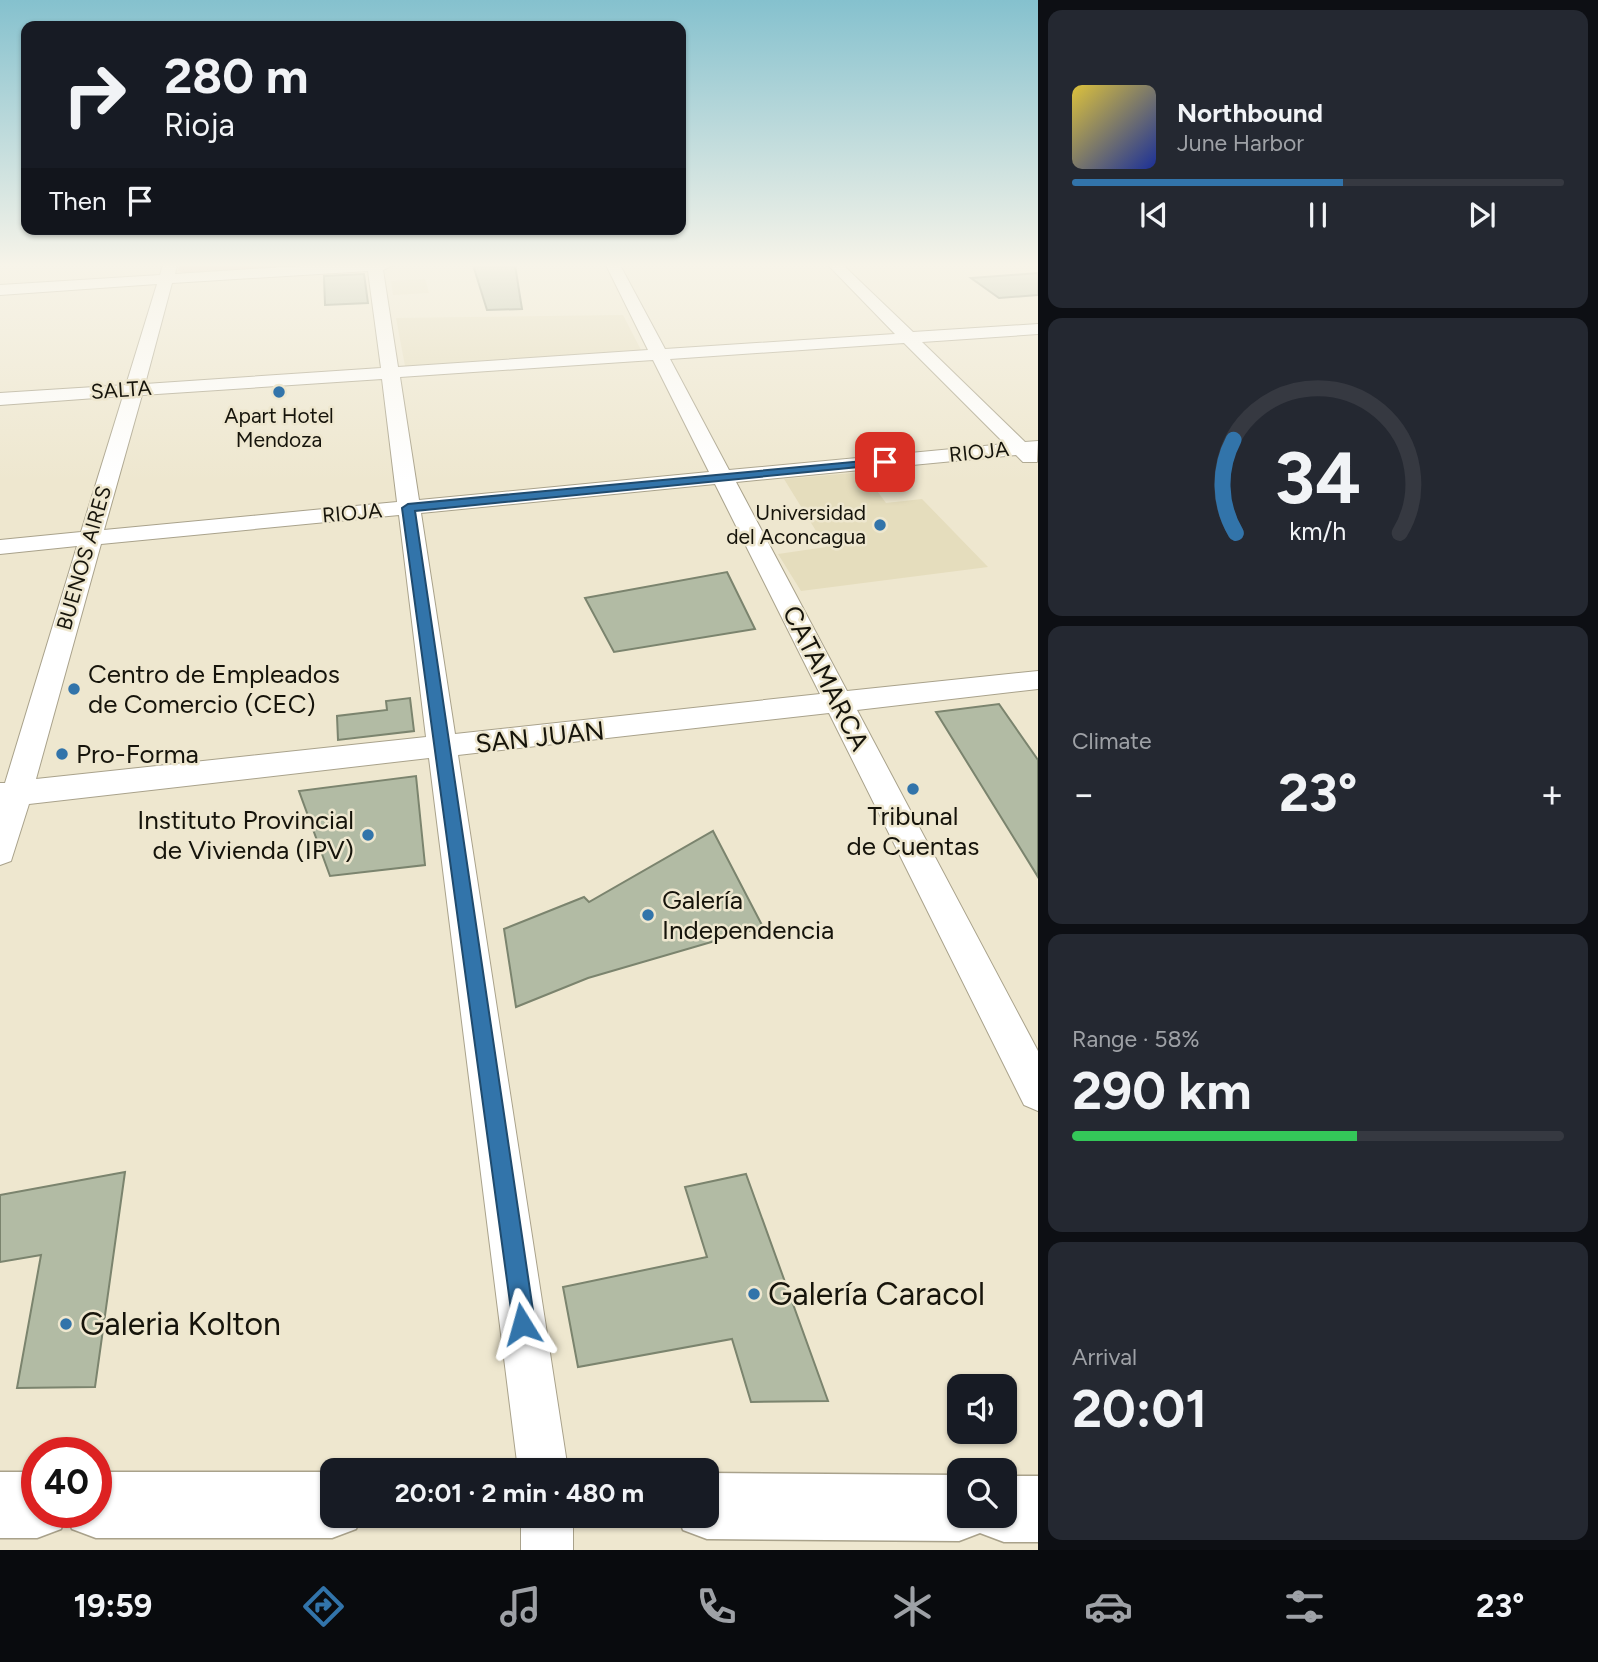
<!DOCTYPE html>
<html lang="en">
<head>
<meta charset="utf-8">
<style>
  body { margin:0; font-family:Figtree,sans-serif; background:#242831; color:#f1f3f6; height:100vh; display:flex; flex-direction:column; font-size:26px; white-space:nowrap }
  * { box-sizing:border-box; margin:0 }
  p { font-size:23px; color:#9ea1a6 }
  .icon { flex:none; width:38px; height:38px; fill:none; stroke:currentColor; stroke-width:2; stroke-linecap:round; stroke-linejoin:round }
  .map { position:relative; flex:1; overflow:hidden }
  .details { display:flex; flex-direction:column; gap:10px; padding:10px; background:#0d0f14; width:560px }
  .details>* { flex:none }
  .guide { position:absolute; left:21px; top:21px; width:665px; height:214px; border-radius:14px; box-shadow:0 2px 5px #0004; background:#171b24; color:#f1f3f6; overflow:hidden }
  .fabs { position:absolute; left:947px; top:1374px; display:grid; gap:14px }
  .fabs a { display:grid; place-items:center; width:70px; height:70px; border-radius:14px; background:#171b24; box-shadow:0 2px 5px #0004; font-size:35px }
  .speed { position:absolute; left:21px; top:1437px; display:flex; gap:14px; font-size:35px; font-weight:700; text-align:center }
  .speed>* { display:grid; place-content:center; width:91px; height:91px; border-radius:50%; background:#171b24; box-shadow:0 2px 5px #0004; line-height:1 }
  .speed .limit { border:10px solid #d22; background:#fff; color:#111 }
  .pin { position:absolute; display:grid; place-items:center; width:60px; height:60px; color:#fff; margin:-30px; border-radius:14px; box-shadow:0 4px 10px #0006 }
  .me { position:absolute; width:77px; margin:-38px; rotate:352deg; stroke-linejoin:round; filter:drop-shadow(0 0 5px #0008) }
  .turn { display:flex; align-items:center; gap:24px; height:147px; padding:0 28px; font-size:32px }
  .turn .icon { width:91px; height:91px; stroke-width:2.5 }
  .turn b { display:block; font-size:49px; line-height:60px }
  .then { display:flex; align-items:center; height:66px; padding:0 28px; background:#0003; gap:14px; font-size:26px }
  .big { font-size:52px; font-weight:700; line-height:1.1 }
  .details .tile { flex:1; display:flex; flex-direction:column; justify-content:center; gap:10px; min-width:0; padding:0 24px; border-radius:14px; background:#242831 }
  .details .dial { align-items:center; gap:0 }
  .dial svg { height:182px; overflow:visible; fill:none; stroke:#363941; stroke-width:7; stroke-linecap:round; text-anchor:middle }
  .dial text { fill:#f1f3f6; stroke:none }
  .song { display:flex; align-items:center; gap:21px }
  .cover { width:84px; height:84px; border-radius:10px; background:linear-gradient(135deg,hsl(50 70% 55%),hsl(230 70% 35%)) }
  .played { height:7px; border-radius:4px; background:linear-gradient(90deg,#3274aa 55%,#363941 55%) }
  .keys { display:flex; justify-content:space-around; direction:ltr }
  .heat { display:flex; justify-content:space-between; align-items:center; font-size:38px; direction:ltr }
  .charge { height:10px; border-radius:5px; background:linear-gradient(90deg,#34c759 58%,#363941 0) }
  .trip { position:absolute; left:320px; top:1458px; width:399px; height:70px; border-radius:14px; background:#171b24; box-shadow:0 2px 5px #0004; font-weight:700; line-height:70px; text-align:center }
  .tab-bar { display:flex; height:112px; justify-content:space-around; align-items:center; background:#090b0e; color:#9ea1a6 }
  .tab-bar .icon { width:49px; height:49px }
  .tab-bar .active { color:#3274aa }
  .tab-bar b { font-size:32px; color:#f1f3f6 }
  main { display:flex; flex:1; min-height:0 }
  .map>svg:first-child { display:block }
</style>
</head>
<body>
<main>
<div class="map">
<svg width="1038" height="1550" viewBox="0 0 1038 1550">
  <rect width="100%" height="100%" fill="#eee7cf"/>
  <g fill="#e5ddbd">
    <path d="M 425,279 L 429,293 L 393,295 L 391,281 Z"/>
    <path d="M 623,315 L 641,350 L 405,366 L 396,318 Z"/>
    <path d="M 863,472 L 886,503 L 922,499 L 988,567 L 801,591 L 778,554 L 826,547 L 784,479 Z"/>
  </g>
  <path fill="#e2b2a6" d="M 180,265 L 355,265 L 193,275 L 178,271 Z"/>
  <g fill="#b2bba4" stroke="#7b846e" stroke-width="2">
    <path d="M 473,265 L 515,265 L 522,309 L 487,310 Z"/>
    <path d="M 1038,273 L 1038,295 L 999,298 L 971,278 Z"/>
    <path d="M 364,274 L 368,303 L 325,305 L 324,276 Z"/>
    <path d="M 727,572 L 755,629 L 614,652 L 585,598 Z"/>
    <path d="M 410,698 L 414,731 L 338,740 L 337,716 L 387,710 L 386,701 Z"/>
    <path d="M 999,704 L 1038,760 L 1038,877 L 936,712 Z"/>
    <path d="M 416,776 L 425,865 L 330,876 L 299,791 Z"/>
    <path d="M 713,831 L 763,927 L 588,978 L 516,1007 L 504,929 L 584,897 L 589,902 Z"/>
    <path d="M 125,1172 L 95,1387 L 17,1388 L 41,1255 L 0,1262 L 0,1195 Z"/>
    <path d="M 746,1174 L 828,1401 L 751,1402 L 732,1339 L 578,1367 L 563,1287 L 707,1257 L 685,1187 Z"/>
  </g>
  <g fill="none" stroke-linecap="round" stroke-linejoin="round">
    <g stroke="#a9a28b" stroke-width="2">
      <g id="minor">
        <path d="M 163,265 L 177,265 L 175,274 L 317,265 L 393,265 L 383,270 L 398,367 L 648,350 L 606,265 L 620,265 L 665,349 L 895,334 L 828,265 L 843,265 L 913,332 L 1038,324 L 1038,334 L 922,342 L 1025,442 L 1038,441 L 1037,462 L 1023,462 L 1016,455 L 736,482 L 847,691 L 1038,671 L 1038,689 L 857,710 L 1038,1051 L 1038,1111 L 1024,1105 L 829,713 L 458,755 L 568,1470 L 518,1470 L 429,758 L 29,804 L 11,861 L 0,865 L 0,783 L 5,783 L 77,546 L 0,554 L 0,540 L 81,532 L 123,396 L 0,405 L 0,393 L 126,385 L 157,284 L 0,295 L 0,285 L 160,275 ZM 368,271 L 381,368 L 145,384 L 172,283 ZM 904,343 L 1005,444 L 729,470 L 670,359 ZM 653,360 L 709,472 L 419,500 L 400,377 ZM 382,379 L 397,502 L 104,530 L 142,395 ZM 715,484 L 820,694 L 455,734 L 421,513 ZM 399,515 L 426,737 L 36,779 L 101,544 Z"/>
        <rect x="521" y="1516" width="52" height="34"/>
      </g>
    </g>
    <g stroke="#a9a28b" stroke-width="3">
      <g id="major">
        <path d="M 0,1472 L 37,1472 L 37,1512 L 96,1512 L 96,1472 L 332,1472 L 332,1516 L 361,1516 L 356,1529 L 332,1538 L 96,1538 L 72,1529 L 66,1514 L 61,1529 L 37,1538 L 0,1538 Z"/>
        <path d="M 707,1473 L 959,1475 L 959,1516 L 1004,1516 L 1004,1476 L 1038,1476 L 1038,1542 L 1004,1542 L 980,1533 L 959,1541 L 707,1539 L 683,1530 L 678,1516 L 707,1516 Z"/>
      </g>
    </g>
    <use href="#minor" fill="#fff" fill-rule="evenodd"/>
    <use href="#major" fill="#fff" fill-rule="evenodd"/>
  </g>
  <linearGradient id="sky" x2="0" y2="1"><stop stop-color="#85c1ce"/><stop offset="0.55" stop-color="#f7f4e9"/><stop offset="1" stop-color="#f7f4e9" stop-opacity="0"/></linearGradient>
  <rect width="1038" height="482" fill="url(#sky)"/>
  <path fill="#3274aa" stroke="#204b6e" stroke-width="2" d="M 885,459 L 890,462 L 889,464 L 415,511 L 535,1324 L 531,1332 L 522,1336 L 514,1332 L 402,508 L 408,504 Z"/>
  <g fill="#3274aa" stroke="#eee7cf" stroke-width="2.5">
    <circle cx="279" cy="392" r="7"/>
    <circle cx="880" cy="525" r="7"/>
    <circle cx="74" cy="689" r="7"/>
    <circle cx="62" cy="754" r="7"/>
    <circle cx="913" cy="789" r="7"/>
    <circle cx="368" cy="835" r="7"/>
    <circle cx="648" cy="915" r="7"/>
    <circle cx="754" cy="1294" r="7"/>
    <circle cx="66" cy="1324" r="7"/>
  </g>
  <g text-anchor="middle" stroke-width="5" stroke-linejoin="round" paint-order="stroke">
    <g font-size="21" fill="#16140b" stroke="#eee7cf">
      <text transform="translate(121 390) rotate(-4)" y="7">SALTA</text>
      <text transform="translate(979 452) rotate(-6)" y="7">RIOJA</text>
      <text transform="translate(352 513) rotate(-5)" y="7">RIOJA</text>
      <text transform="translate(84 558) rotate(-74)" y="7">BUENOS AIRES</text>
    </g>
    <g font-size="21" fill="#16140b" stroke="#eee7cf">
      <text x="279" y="423">Apart Hotel<tspan x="279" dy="24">Mendoza</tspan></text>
      <text x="866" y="520" text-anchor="end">Universidad<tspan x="866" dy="24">del Aconcagua</tspan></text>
    </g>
    <g font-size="26" fill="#16140b" stroke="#eee7cf" text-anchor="start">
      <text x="88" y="683">Centro de Empleados<tspan x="88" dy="30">de Comercio (CEC)</tspan></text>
      <text x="76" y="763">Pro-Forma</text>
      <text x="913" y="825" text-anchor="middle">Tribunal<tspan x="913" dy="30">de Cuentas</tspan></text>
      <text x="354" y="829" text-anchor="end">Instituto Provincial<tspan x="354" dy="30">de Vivienda (IPV)</tspan></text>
      <text x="662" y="909">Galería<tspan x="662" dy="30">Independencia</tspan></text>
    </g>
    <g font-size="26" fill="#16140b" stroke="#eee7cf">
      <text transform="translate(826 678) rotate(63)" y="9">CATAMARCA</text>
      <text transform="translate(540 737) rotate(-6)" y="9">SAN JUAN</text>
    </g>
    <g font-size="32" fill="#16140b" stroke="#eee7cf" text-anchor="start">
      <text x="768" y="1305">Galería Caracol</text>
      <text x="80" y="1335">Galeria Kolton</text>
    </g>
  </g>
</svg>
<div class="fabs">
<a><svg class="icon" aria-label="sound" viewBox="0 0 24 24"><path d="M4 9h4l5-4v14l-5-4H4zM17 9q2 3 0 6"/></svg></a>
<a><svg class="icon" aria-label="search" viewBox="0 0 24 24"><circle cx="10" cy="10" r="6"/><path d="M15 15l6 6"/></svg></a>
</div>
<div class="speed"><div class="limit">40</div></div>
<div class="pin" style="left:885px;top:462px;background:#d93025"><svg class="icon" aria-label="arrive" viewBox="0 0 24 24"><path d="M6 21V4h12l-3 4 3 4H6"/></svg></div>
<svg class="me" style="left:522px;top:1324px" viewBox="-20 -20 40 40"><path d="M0-17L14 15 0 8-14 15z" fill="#3274aa" stroke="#fff" stroke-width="4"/></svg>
<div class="trip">20:01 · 2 min · 480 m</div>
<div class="guide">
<div class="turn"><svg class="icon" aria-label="right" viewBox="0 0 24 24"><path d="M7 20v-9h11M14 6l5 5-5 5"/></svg><div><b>280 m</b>Rioja</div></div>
<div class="then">Then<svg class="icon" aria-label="arrive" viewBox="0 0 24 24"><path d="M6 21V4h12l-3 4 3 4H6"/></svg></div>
</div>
</div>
<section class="details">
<div class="tile">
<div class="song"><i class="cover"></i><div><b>Northbound</b><p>June Harbor</p></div></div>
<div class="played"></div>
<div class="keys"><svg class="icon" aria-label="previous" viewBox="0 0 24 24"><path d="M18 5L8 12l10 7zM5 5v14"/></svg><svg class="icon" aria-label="pause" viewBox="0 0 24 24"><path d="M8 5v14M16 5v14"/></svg><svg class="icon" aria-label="next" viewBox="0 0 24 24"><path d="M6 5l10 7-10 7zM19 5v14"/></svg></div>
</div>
<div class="tile dial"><svg viewBox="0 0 100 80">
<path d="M14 69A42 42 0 1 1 86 69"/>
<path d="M14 69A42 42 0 0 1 13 28" stroke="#3274aa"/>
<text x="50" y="56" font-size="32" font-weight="700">34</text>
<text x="50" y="72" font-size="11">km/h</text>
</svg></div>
<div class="tile"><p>Climate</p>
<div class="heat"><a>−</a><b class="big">23°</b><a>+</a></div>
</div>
<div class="tile"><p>Range · 58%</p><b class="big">290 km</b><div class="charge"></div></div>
<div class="tile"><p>Arrival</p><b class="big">20:01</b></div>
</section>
</main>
<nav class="tab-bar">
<b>19:59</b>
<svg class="icon active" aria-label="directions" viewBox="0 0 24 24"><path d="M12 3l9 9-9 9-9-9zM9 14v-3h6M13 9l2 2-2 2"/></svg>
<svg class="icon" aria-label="music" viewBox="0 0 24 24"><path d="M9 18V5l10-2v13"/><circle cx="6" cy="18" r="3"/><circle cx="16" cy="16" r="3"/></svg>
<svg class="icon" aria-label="phone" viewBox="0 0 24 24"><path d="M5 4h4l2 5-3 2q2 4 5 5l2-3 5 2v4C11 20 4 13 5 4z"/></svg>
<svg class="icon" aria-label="climate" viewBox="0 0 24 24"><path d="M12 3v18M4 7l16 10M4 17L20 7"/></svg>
<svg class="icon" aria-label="car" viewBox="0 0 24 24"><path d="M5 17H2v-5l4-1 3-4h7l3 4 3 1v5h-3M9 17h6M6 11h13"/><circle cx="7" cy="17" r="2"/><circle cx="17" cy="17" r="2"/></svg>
<svg class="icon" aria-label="filters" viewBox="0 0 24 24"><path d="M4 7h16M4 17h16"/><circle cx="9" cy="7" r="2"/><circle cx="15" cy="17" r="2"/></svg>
<b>23°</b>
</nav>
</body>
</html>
